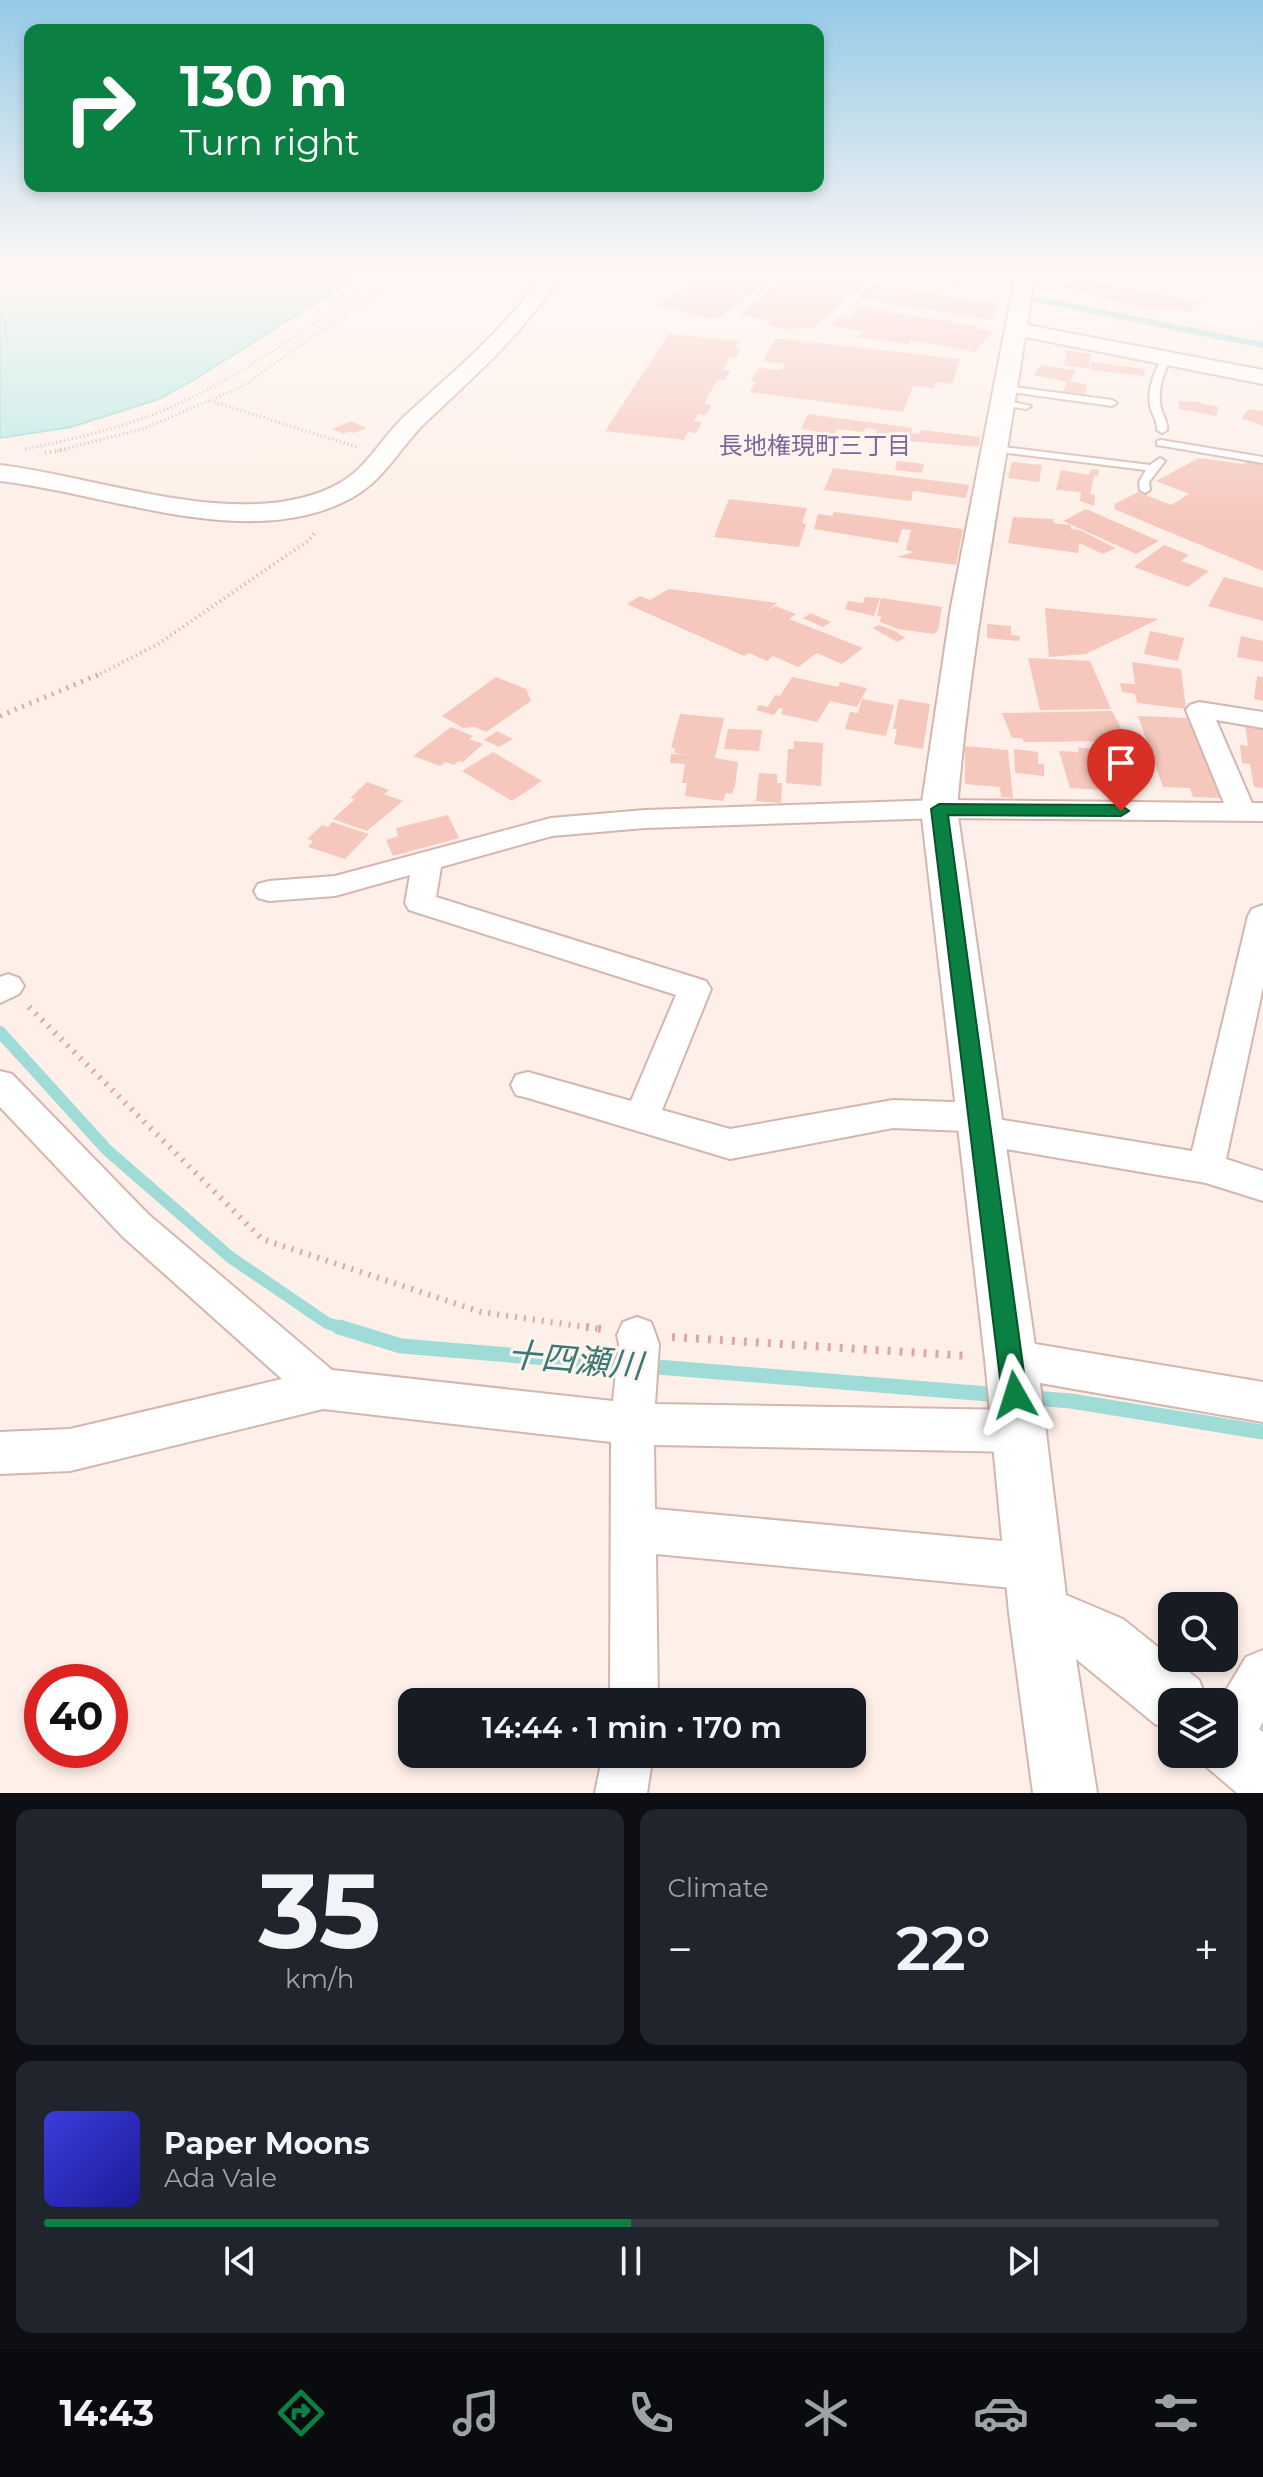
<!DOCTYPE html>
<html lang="en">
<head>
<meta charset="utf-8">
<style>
  body { margin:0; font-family:Montserrat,"Noto Sans JP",sans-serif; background:#20242c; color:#f1f3f6; height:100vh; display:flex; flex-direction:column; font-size:30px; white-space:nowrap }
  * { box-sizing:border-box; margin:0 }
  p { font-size:26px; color:#9ea1a6 }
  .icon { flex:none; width:44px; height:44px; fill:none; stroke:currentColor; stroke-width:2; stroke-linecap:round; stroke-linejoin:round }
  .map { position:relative; height:1793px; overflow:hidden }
  .details { display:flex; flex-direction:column; gap:16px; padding:16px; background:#0d0f14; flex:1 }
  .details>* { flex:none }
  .top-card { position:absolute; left:24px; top:24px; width:800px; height:168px; border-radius:16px; box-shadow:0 4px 12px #0003; background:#0b8043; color:#fff; overflow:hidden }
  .controls { position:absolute; left:1158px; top:1592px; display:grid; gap:16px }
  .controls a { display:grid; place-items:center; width:80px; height:80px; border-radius:16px; background:#171b24; box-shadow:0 4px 12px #0003; font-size:40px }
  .speed { position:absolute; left:24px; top:1664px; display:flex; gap:16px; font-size:40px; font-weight:700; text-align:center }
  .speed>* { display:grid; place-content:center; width:104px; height:104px; border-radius:50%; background:#171b24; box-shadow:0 4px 12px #0003; line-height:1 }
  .speed .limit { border:12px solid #d22; background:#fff; color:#111 }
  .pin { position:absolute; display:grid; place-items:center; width:68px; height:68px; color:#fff; margin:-82px -34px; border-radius:50% 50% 50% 0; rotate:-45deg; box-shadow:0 0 8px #0007 }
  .pin .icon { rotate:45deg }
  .me { position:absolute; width:88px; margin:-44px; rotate:354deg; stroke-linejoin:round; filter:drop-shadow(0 0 6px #0008) }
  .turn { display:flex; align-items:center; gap:28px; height:168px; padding:0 24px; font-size:36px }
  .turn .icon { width:104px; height:104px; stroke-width:2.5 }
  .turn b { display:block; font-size:56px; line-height:68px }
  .big { font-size:60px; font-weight:600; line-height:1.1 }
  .details .widget { flex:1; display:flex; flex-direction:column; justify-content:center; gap:12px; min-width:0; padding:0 28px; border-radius:16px; background:#20242c }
  .details .dial { align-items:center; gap:0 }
  .dial b { font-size:104px; line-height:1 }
  .song { display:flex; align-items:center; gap:24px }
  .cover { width:96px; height:96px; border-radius:12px; background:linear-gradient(135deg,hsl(240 70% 55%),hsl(240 70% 35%)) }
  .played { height:8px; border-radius:4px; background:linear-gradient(90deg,#0b8043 50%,#363941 50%) }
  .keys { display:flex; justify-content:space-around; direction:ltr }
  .heat { display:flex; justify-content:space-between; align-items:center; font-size:44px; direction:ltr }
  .details .tiles { flex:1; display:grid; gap:16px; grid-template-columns:1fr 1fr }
  .widget:last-child { grid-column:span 2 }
  .trip { position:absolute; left:398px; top:1688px; width:468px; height:80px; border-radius:16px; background:#171b24; box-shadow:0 4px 12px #0003; font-weight:600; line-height:80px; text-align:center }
  .dock { display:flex; height:128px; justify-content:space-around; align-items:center; background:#090b0e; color:#9ea1a6 }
  .dock .icon { width:56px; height:56px }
  .dock .active { color:#0b8043 }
  .dock b { font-size:36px; color:#f1f3f6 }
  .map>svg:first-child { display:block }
</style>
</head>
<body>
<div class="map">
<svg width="1263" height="1793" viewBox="0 0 1263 1793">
  <rect width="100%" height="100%" fill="#fef0e8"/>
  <path fill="#baeae6" stroke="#9fdcd8" stroke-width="2" d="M 0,273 L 363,273 L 195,379 L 159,399 L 71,427 L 0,438 Z"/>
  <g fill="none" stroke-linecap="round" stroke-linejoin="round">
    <path stroke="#9fdcd8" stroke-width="6" d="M 1035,299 L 1263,345"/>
    <path stroke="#9fdcd8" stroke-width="12" d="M 0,1032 L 107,1150 L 230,1257 L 327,1323 L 346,1329"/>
    <g stroke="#9fdcd8" stroke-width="15">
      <path d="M 339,1327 L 401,1346 L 629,1365"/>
      <path d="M 645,1366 L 1000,1395"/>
      <path d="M 1032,1398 L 1071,1401 L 1263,1432"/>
    </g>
  </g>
  <g fill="#f6c7bd">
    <path d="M 703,273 L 776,273 L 720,317 L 708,318 L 658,306 Z"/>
    <path d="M 792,273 L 856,273 L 871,275 L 812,329 L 799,326 L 794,330 L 767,325 L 772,321 L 740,315 Z"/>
    <path d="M 904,273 L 968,273 L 964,276 L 975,278 L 971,281 L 961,280 L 957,284 Z"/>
    <path d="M 1126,273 L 1180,273 L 1176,278 L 1165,276 L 1162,279 Z"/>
    <path d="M 1080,279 L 1199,302 L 1189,312 L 1167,308 L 1164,311 L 1100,299 L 1104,296 L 1060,288 L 1065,283 L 1074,285 Z"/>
    <path d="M 872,284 L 1001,305 L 990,320 L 858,298 Z"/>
    <path d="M 860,308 L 978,326 L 976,329 L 992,332 L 975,352 L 911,340 L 908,344 L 857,337 L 863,332 L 830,325 L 840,316 L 850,317 Z"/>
    <path d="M 669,334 L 739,341 L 735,348 L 741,349 L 737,357 L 730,357 L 723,370 L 730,371 L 725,380 L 717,380 L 704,404 L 711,405 L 706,415 L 698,414 L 694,421 L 702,422 L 696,433 L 688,432 L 684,440 L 605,431 Z"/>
    <path d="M 776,339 L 785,339 L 960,359 L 952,384 L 936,382 L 934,388 L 913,386 L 903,412 L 749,392 L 756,381 L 751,381 L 759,368 L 781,370 L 786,364 L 762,361 Z"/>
    <path d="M 1067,350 L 1091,354 L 1089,368 L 1064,366 Z"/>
    <path d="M 1091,362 L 1145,369 L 1144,376 L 1090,370 Z"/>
    <path d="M 1040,365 L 1076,370 L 1070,382 L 1087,384 L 1085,395 L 1063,392 L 1067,382 L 1034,375 Z"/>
    <path d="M 1179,401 L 1197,402 L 1219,407 L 1216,416 L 1179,409 Z"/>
    <path d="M 1249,409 L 1263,411 L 1263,426 L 1241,418 Z"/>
    <path d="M 808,414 L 913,428 L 911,433 L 919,434 L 921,430 L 980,437 L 979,447 L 909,441 L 911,436 L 875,434 L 877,430 L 866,428 L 864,432 L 837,429 L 835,434 L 801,429 Z"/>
    <path d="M 351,421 L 367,428 L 354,433 L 349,431 L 343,434 L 332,429 Z"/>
    <path d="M 1199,458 L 1243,464 L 1250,460 L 1263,465 L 1263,571 L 1114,509 L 1115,504 L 1138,492 L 1171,505 L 1189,494 L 1156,481 Z"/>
    <path d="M 897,461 L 924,464 L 922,473 L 895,470 Z"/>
    <path d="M 1012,462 L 1042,465 L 1039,482 L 1008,478 Z"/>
    <path d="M 833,468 L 914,478 L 969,485 L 966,498 L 913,491 L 911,501 L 824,490 Z"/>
    <path d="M 1091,469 L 1099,470 L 1098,476 L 1094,476 L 1090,494 L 1095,495 L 1094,506 L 1080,501 L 1081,492 L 1056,490 L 1061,470 L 1089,475 Z"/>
    <path d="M 729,499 L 807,508 L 802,523 L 806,524 L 799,547 L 714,537 Z"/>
    <path d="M 1086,509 L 1159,541 L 1136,554 L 1063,521 Z"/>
    <path d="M 834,512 L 963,529 L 956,565 L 897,557 L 914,552 L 906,550 L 911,530 L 902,529 L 898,543 L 814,529 L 818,514 L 832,516 Z"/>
    <path d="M 1013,517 L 1054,519 L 1053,523 L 1071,525 L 1071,529 L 1080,530 L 1115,548 L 1103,554 L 1079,543 L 1078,553 L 1008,543 Z"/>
    <path d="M 1164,545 L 1189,555 L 1181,561 L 1209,571 L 1188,587 L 1134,567 Z"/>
    <path d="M 1224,577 L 1263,588 L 1263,621 L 1208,606 Z"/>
    <path d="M 669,589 L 777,603 L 764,614 L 775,606 L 796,614 L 789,619 L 863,648 L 842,664 L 817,653 L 798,667 L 773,656 L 767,661 L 749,653 L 744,656 L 627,604 L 640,596 L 650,600 Z"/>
    <path d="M 865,597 L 880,598 L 874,616 L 845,609 L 848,601 L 863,603 Z"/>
    <path d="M 881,598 L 942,607 L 938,630 L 934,634 L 898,629 L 880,622 L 881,616 L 877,616 Z"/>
    <path d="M 1045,608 L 1159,619 L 1086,654 L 1049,657 Z"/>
    <path d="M 811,613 L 831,622 L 823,627 L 803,618 Z"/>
    <path d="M 987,624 L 1011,626 L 1011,635 L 1020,636 L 1019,641 L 987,638 Z"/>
    <path d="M 879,625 L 895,631 L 905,638 L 897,642 L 873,628 Z"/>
    <path d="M 1150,631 L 1184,638 L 1178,661 L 1144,654 Z"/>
    <path d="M 1241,636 L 1263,641 L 1263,662 L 1237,657 Z"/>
    <path d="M 1028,658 L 1090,661 L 1111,709 L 1040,710 Z"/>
    <path d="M 1132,662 L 1181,669 L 1186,709 L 1137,703 L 1135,694 L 1122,692 L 1120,683 L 1135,684 Z"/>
    <path d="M 1257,676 L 1263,677 L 1263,701 L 1254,699 Z"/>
    <path d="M 496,677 L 526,689 L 531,701 L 486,732 L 475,727 L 463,728 L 442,716 Z"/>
    <path d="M 792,677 L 838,687 L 840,682 L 867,688 L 857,707 L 830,701 L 817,722 L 781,714 L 783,709 L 779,708 L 774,715 L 756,710 L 759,705 L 768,707 L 775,695 L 780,696 Z"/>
    <path d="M 862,699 L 894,705 L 886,736 L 845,729 L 850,712 L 858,713 Z"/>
    <path d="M 899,699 L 930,704 L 923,749 L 894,744 L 897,729 L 893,729 Z"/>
    <path d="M 1112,711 L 1128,741 L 1024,742 L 1022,738 L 1012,738 L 1002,713 Z"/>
    <path d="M 680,714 L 724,718 L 715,758 L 738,762 L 735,786 L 732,794 L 726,793 L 723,801 L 685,796 L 687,783 L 682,783 L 685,764 L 670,763 L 671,754 L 688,755 L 674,753 L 675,748 L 671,748 Z"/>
    <path d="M 1138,716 L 1189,718 L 1220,798 L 1193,797 L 1190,788 L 1163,787 Z"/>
    <path d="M 1245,724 L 1263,727 L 1263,788 L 1254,787 L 1250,764 L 1242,763 L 1240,745 L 1248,746 Z"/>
    <path d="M 451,727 L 473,736 L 469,739 L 483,744 L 463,762 L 459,761 L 454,765 L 446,762 L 440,766 L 413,756 Z"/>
    <path d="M 728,729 L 762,730 L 759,751 L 724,749 Z"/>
    <path d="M 497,731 L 513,739 L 499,747 L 484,740 Z"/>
    <path d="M 794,741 L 823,743 L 821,786 L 786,783 L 788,749 L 794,749 Z"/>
    <path d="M 965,746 L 1008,750 L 1013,798 L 1001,797 L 1000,787 L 965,784 Z"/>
    <path d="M 1078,747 L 1108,752 L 1118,791 L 1070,788 L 1059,751 L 1079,752 Z"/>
    <path d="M 1014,749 L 1038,752 L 1038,764 L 1044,764 L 1044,776 L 1015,773 Z"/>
    <path d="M 493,752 L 542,781 L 512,801 L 462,771 Z"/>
    <path d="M 759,773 L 777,774 L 777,783 L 782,783 L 781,803 L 756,801 Z"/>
    <path d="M 367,782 L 389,790 L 384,794 L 403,801 L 367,831 L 333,819 L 355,799 L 350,798 Z"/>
    <path d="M 448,815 L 459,838 L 393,856 L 386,840 L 398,836 L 396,828 Z"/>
    <path d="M 332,822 L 369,834 L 345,859 L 308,847 L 313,841 L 307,839 L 322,825 L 328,827 Z"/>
  </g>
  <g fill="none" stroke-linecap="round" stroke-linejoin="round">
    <g stroke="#d4b6af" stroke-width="4">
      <g id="service">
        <path d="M 1163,356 L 1171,358 C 1163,375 1156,393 1162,411 C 1164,419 1168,422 1167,430 L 1162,433 L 1157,430 C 1158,421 1152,415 1150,406 C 1147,388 1155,371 1163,356 Z"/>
        <path d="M 1006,386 L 1112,400 L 1117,403 L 1112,406 L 1003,391 L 1001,389 Z"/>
        <path d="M 1003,400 L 1031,406 L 1026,409 L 1000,405 L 998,403 Z"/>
        <path d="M 1161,440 L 1263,457 L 1263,463 L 1157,445 L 1157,441 Z"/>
        <path d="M 995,446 L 1150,465 L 1160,458 L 1165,461 L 1149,482 L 1150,490 L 1145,493 L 1140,490 L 1139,482 L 1146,470 L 991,451 L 990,449 Z"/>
      </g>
    </g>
    <g stroke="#d4b6af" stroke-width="4">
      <g id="minor">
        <path d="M 1199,702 L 1263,712 L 1263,728 L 1216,720 L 1252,803 L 1263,803 L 1263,821 L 939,818 L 645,828 L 552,836 L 441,867 L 436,897 L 706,981 L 711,989 L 662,1110 L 730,1129 L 893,1100 L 980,1103 L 992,1107 L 997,1119 L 1192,1151 L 1248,916 L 1252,909 L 1263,905 L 1263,987 L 1226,1159 L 1263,1171 L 1263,1201 L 1206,1183 L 982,1145 L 969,1141 L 964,1131 L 893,1128 L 730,1159 L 528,1098 L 516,1095 L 511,1085 L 516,1075 L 528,1072 L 631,1101 L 676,995 L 409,910 L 405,903 L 410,875 L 335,896 L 269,901 L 258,898 L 254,891 L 258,884 L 269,881 L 335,876 L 551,818 L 645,810 L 939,800 L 1224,803 L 1186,710 L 1190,705 Z"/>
        <path d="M 8,974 L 19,978 L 24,986 L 19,994 L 0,1003 L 0,977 Z"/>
        <path d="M 0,1071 L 12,1074 L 148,1214 L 332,1370 L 613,1401 L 619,1344 L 617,1335 L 623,1322 L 637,1317 L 651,1322 L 659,1344 L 655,1404 L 1019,1410 L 1034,1416 L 1040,1431 L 1034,1446 L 1019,1452 L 654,1445 L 655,1509 L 1034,1544 L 1050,1551 L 1057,1567 L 1050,1583 L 1034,1590 L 656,1554 L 658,1702 L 610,1702 L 611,1442 L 323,1409 L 70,1471 L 0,1474 L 0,1432 L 70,1429 L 282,1379 L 122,1236 L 0,1107 Z"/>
        <path d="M 1011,1340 L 1263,1382 L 1263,1422 L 1011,1378 L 997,1372 L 991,1359 L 997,1346 Z"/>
        <path d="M 1263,1650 L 1263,1722 L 1242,1760 L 1224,1767 L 1206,1760 L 1204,1754 L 1224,1754 L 1224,1702 L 1219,1702 L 1246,1657 Z"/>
        <path d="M 603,1754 L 653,1754 L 647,1793 L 595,1793 Z"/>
      </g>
    </g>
    <g stroke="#d4b6af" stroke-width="4">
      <g id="tertiary">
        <path d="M 543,273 L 562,273 C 528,329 475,376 427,421 C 404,442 388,474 361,492 C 261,558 109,493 0,481 L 0,465 C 102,477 246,535 340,483 C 368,467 384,434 408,413 C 454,371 509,326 543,273 Z"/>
        <path d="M 1016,273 L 1035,273 L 1027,325 L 1263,370 L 1263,384 L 1025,337 C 1001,494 970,650 957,809 L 1037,1359 L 1066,1595 L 1123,1619 L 1199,1680 L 1208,1702 L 1172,1702 L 1172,1731 L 1155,1724 L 1076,1659 L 1097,1793 L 1033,1793 L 1009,1613 L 985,1359 L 921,809 L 951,607 Z"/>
        <path d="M 1224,1709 L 1246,1719 L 1263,1732 L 1263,1793 L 1237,1793 L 1202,1763 L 1198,1754 L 1224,1754 Z"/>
      </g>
    </g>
    <g stroke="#dba99f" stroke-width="3" stroke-dasharray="1 3" stroke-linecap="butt">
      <path d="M 214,402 L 357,447"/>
      <path d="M 25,449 C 85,437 146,422 201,393 C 266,360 326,314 387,273"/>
      <path d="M 57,451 L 146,428 L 241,387 L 405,273"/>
    </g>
    <g stroke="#dba99f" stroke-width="4" stroke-dasharray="1 4" stroke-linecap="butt">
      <path d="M 45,453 L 67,449"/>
      <path d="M 96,676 L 158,644 L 309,540 L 316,531"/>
    </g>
    <path stroke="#dba99f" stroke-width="5" stroke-dasharray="2 6" stroke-linecap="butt" d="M 0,716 L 100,674"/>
    <path stroke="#dba99f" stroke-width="6" stroke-dasharray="2 7" stroke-linecap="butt" d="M 29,1007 L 262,1239 L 481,1312 L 600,1329"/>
    <g stroke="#dba99f" stroke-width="8" stroke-dasharray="3 9" stroke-linecap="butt">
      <path d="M 586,1327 L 602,1329"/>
      <path d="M 672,1337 L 969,1356"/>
    </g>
    <use href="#service" fill="#fff" fill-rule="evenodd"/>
    <use href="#minor" fill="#fff" fill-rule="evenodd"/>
    <use href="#tertiary" fill="#fff" fill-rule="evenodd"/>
  </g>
  <linearGradient id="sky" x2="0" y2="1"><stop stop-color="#95cae7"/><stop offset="0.52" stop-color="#fff8f5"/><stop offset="1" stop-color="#fff8f5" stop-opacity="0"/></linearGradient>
  <rect width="1263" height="524" fill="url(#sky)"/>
  <path fill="#0b8043" stroke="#07532c" stroke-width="2" d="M 939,804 L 1121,805 L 1129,811 L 1121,816 L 948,815 L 1027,1395 L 1024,1404 L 1015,1407 L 1006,1404 L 1002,1395 L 931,809 Z"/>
  <g text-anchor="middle" stroke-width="6" stroke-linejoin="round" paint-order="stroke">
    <g font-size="24" fill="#7e659e" stroke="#fff5ef">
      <text x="815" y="454">長地権現町三丁目</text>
    </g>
    <g font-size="34" font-style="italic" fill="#387975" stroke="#fff5ef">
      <text transform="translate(575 1360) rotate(5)" y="12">十四瀬川</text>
    </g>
  </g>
</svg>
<div class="controls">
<a><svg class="icon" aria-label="search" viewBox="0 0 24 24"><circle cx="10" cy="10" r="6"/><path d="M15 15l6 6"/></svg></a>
<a><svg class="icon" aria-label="layers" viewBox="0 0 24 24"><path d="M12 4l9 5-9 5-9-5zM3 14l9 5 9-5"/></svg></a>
</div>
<div class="speed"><div class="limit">40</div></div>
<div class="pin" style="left:1121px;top:811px;background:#d93025"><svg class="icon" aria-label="arrive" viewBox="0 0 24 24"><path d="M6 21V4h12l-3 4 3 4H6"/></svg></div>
<svg class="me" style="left:1015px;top:1395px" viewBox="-20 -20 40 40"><path d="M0-17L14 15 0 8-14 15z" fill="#0b8043" stroke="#fff" stroke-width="4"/></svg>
<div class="trip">14:44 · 1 min · 170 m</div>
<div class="top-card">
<div class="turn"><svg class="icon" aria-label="right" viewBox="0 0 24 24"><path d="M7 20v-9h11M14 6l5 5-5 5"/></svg><div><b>130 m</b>Turn right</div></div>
</div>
</div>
<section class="details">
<div class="tiles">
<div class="widget dial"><b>35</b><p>km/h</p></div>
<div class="widget"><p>Climate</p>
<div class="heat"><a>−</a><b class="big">22°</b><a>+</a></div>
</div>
<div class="widget">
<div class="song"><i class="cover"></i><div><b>Paper Moons</b><p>Ada Vale</p></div></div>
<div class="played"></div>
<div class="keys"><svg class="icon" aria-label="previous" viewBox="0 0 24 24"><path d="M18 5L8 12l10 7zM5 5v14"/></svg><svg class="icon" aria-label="pause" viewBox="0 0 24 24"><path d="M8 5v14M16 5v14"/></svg><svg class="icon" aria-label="next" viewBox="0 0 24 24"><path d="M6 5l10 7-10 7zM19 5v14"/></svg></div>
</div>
</div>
</section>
<nav class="dock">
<b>14:43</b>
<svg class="icon active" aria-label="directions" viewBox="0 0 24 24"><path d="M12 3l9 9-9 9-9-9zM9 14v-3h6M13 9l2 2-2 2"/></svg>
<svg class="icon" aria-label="music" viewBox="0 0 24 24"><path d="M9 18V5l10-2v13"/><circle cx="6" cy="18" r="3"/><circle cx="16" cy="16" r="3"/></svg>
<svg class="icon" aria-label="phone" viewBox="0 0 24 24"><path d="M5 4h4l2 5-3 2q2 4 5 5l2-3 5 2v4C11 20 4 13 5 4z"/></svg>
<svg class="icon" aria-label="climate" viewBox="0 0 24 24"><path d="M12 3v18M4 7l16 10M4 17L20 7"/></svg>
<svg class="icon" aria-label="car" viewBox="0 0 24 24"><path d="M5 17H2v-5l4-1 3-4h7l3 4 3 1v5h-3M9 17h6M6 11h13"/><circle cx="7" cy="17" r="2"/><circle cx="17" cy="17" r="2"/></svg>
<svg class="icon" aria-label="filters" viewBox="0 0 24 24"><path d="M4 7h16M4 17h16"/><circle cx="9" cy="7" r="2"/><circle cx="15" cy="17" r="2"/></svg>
</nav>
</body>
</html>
